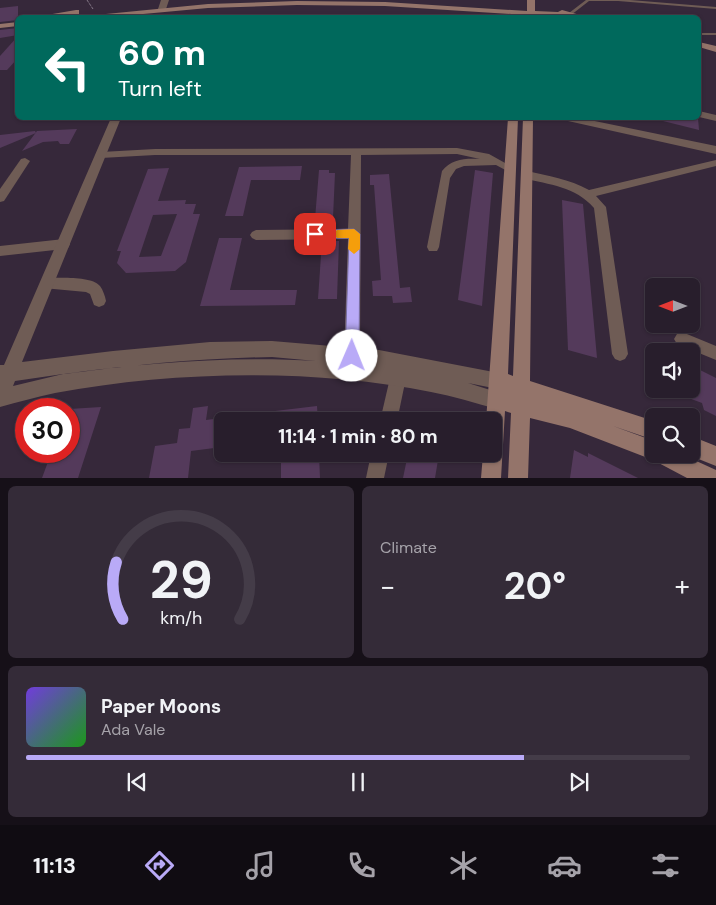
<!DOCTYPE html>
<html lang="en">
<head>
<meta charset="utf-8">
<style>
  body { margin:0; font-family:"DM Sans",sans-serif; background:#342b38; color:#f1f3f6; height:100vh; display:flex; flex-direction:column; font-size:19px; white-space:nowrap }
  * { box-sizing:border-box; margin:0 }
  p { font-size:16px; color:#a5a2a9 }
  .icon { flex:none; width:28px; height:28px; fill:none; stroke:currentColor; stroke-width:2; stroke-linecap:round; stroke-linejoin:round }
  .map { position:relative; height:478px; overflow:hidden }
  .panel { display:flex; flex-direction:column; gap:8px; padding:8px; background:#161018; flex:1 }
  .panel>* { flex:none }
  .top-card { position:absolute; left:15px; top:15px; width:686px; height:105px; border-radius:8px; box-shadow:0 1px 4px #0004,0 0 0 1px #443c48; background:#00695c; color:#fff; overflow:hidden }
  .needle { width:32px; rotate:270deg }
  .buttons { position:absolute; left:645px; top:278px; display:grid; gap:10px }
  .buttons a { display:grid; place-items:center; width:55px; height:55px; border-radius:8px; background:#281e2c; box-shadow:0 1px 4px #0004,0 0 0 1px #443c48; font-size:25px }
  .speed { position:absolute; left:15px; top:398px; display:flex; gap:10px; font-size:25px; font-weight:700; text-align:center }
  .speed>* { display:grid; place-content:center; width:65px; height:65px; border-radius:50%; background:#281e2c; box-shadow:0 1px 4px #0004,0 0 0 1px #443c48; line-height:1 }
  .speed .limit { border:8px solid #d22; background:#fff; color:#111 }
  .pin { position:absolute; display:grid; place-items:center; width:42px; height:42px; color:#fff; margin:-21px; border-radius:10px; box-shadow:0 2px 8px #0006 }
  .me { position:absolute; width:55px; margin:-28px; rotate:1deg; stroke-linejoin:round; filter:drop-shadow(0 0 4px #0008) }
  .turn { display:flex; align-items:center; gap:18px; height:105px; padding:0 20px; font-size:22px }
  .turn .icon { width:65px; height:65px; stroke-width:2.5 }
  .turn b { display:block; font-size:35px; line-height:42px }
  .big { font-size:38px; font-weight:700; line-height:1.1 }
  .panel .tile { flex:1; display:flex; flex-direction:column; justify-content:center; gap:8px; min-width:0; padding:0 18px; border-radius:8px; background:#342b38 }
  .panel .dial { align-items:center; gap:0 }
  .dial svg { height:130px; overflow:visible; fill:none; stroke:#443c48; stroke-width:7; stroke-linecap:round; text-anchor:middle }
  .dial text { fill:#f1f3f6; stroke:none }
  .song { display:flex; align-items:center; gap:15px }
  .cover { width:60px; height:60px; border-radius:8px; background:linear-gradient(135deg,hsl(260 70% 55%),hsl(120 70% 35%)) }
  .played { height:5px; border-radius:2px; background:linear-gradient(90deg,#b9aaf7 75%,#443c48 75%) }
  .keys { display:flex; justify-content:space-around; direction:ltr }
  .heat { display:flex; justify-content:space-between; align-items:center; font-size:28px; direction:ltr }
  .panel .tiles { flex:1; display:grid; gap:8px; grid-template-columns:1fr 1fr }
  .tile:last-child { grid-column:span 2 }
  .trip { position:absolute; left:214px; top:412px; width:288px; height:50px; border-radius:8px; background:#281e2c; box-shadow:0 1px 4px #0004,0 0 0 1px #443c48; font-weight:700; line-height:50px; text-align:center }
  .tabs { display:flex; height:80px; justify-content:space-around; align-items:center; background:#100c12; color:#a5a2a9 }
  .tabs .icon { width:35px; height:35px }
  .tabs .active { color:#b9aaf7 }
  .tabs b { font-size:22px; color:#f1f3f6 }
  .map>svg:first-child { display:block }
</style>
</head>
<body>
<div class="map">
<svg width="716" height="478" viewBox="0 0 716 478">
  <rect width="100%" height="100%" fill="#36283a"/>
  <g fill="#543a5b" fill-rule="evenodd">
    <path d="M 18,6 L 18,20 L 0,22 L 0,8 Z"/>
    <path d="M 18,28 L 18,35 L 0,38 L 0,30 Z"/>
    <path d="M 18,36 L 18,58 L 7,70 L 0,70 L 0,56 Z"/>
    <path d="M 663,118 L 698,118 L 699,130 L 663,121 Z"/>
    <path d="M 77,129 L 69,144 L 60,144 L 58,141 L 43,142 L 22,151 L 37,131 Z"/>
    <path d="M 35,131 L 36,133 L 0,148 L 0,135 Z"/>
    <path d="M 302,166 L 300,180 L 251,180 L 243,216 L 225,216 L 239,167 Z"/>
    <path d="M 169,168 L 158,201 L 186,200 L 185,204 L 196,204 L 193,214 L 200,214 L 186,262 L 175,271 L 126,273 L 117,263 L 121,251 L 117,251 L 148,169 ZM 177,214 L 161,256 L 139,257 L 153,215 Z"/>
    <path d="M 319,170 L 329,170 L 329,173 L 335,173 L 333,218 L 315,219 Z"/>
    <path d="M 475,170 L 493,173 L 482,306 L 458,300 Z"/>
    <path d="M 389,174 L 400,288 L 410,287 L 412,302 L 393,303 L 392,296 L 373,296 L 372,281 L 381,280 L 374,185 L 370,185 L 370,175 Z"/>
    <path d="M 562,200 L 583,204 L 597,358 L 568,350 Z"/>
    <path d="M 219,238 L 242,238 L 230,290 L 297,290 L 295,305 L 200,306 Z"/>
    <path d="M 322,241 L 339,241 L 337,299 L 318,299 Z"/>
    <path d="M 700,370 L 716,378 L 716,416 L 704,410 L 702,403 L 667,390 L 691,389 L 691,372 L 700,375 Z"/>
    <path d="M 208,406 L 206,420 L 222,418 L 222,447 L 191,451 L 188,478 L 149,478 L 155,446 L 177,443 L 179,429 L 190,428 L 193,408 Z"/>
    <path d="M 317,406 L 318,421 L 250,421 L 250,414 Z"/>
    <path d="M 101,407 L 78,478 L 42,478 L 52,451 L 69,451 L 69,409 Z"/>
    <path d="M 574,450 L 588,457 L 588,453 L 638,478 L 570,478 Z"/>
    <path d="M 281,454 L 319,454 L 320,478 L 281,478 Z"/>
    <path d="M 408,454 L 439,454 L 435,478 L 403,478 Z"/>
  </g>
  <g fill="none" stroke-linecap="round" stroke-linejoin="round">
    <path stroke="#847887" stroke-width="1" stroke-dasharray="3 1" stroke-linecap="butt" d="M 87,0 L 93,9"/>
    <g fill="#6f5c55" fill-rule="evenodd">
      <path d="M 586,0 L 630,0 L 716,7 L 716,9 L 618,1 L 589,1 L 571,15 L 569,15 L 569,13 Z"/>
      <rect x="699" y="33" width="17" height="2"/>
    </g>
    <g fill="#6f5c55" fill-rule="evenodd">
      <path d="M 699,111 L 716,115 L 716,121 L 699,117 Z"/>
      <path d="M 457,148 L 489,154 L 516,169 L 511,173 L 496,165 L 464,166 L 456,169 L 450,178 L 439,247 L 437,251 L 429,251 L 427,247 L 442,171 C 451,159 466,158 480,159 L 457,154 L 361,155 L 360,355 L 357,360 L 352,362 L 347,360 L 344,355 L 348,239 L 256,240 L 252,238 L 250,235 L 252,232 L 256,230 L 348,229 L 351,155 L 155,155 L 101,158 L 96,155 L 101,152 L 155,149 Z"/>
      <path d="M 25,158 L 30,161 L 4,201 L 0,202 L 0,189 L 21,159 Z"/>
      <path d="M 716,160 L 716,166 L 596,196 L 606,207 L 628,354 L 625,359 L 620,361 L 615,359 L 612,354 L 594,208 C 575,186 550,185 523,178 L 522,175 L 527,171 C 548,176 569,179 589,190 Z"/>
      <path d="M 64,239 L 68,240 L 70,244 L 68,248 L 64,249 L 0,256 L 0,246 Z"/>
      <path d="M 48,278 C 61,278 91,276 100,286 C 103,290 105,296 106,301 L 104,305 L 99,307 L 94,305 L 90,294 L 86,292 L 43,288 L 41,284 L 43,280 Z"/>
      <path d="M 682,332 L 716,346 L 716,360 L 677,344 L 674,339 L 677,334 Z"/>
      <path d="M 398,370 L 404,372 L 406,378 L 397,421 L 380,421 L 390,378 L 392,372 Z"/>
      <path d="M 371,454 L 389,454 L 384,478 L 366,478 Z"/>
    </g>
    <g fill="#6f5c55" fill-rule="evenodd">
      <path d="M 161,0 L 169,0 L 166,9 L 162,11 L 158,9 Z"/>
      <path d="M 111,118 L 121,118 L 22,362 L 113,351 L 210,342 L 272,341 L 379,350 L 504,374 L 507,380 L 504,386 L 498,389 L 468,383 L 503,394 L 506,400 L 503,406 L 497,409 C 475,403 453,396 431,392 C 313,368 173,371 55,393 C 36,397 18,402 0,407 L 0,365 L 4,365 ZM 272,357 L 316,361 C 231,356 147,363 64,374 C 133,365 202,358 272,357 ZM 63,374 L 13,386 L 15,381 Z"/>
      <path d="M 563,118 L 580,118 L 716,146 L 716,154 L 568,121 Z"/>
    </g>
    <g fill="#94746a" fill-rule="evenodd">
      <path d="M 527,0 L 535,0 L 535,11 L 558,12 L 562,10 L 591,18 L 535,16 L 535,18 L 527,18 L 527,15 L 385,6 L 297,5 L 208,8 L 100,18 L 65,18 L 208,4 L 297,1 L 385,2 L 527,11 Z"/>
      <path d="M 76,10 L 79,10 L 79,14 L 52,18 L 29,18 Z"/>
      <path d="M 18,22 L 18,26 L 0,28 L 0,24 Z"/>
      <path d="M 699,42 L 716,46 L 716,52 L 699,47 Z"/>
      <path d="M 508,118 L 518,118 L 508,374 L 513,376 L 523,118 L 533,118 L 530,381 L 654,421 L 654,440 L 613,426 L 654,441 L 654,454 L 681,454 L 716,470 L 716,478 L 687,478 L 653,460 L 570,428 L 530,418 L 528,478 L 508,478 L 511,413 L 505,411 L 501,478 L 481,478 L 483,454 L 492,454 L 492,421 L 486,421 Z"/>
      <path d="M 691,436 L 716,446 L 716,466 L 686,454 L 691,454 Z"/>
    </g>
  </g>
  <path fill="#b9aaf7" stroke="#786ea1" d="M 354,229 L 360,234 L 359,356 L 357,360 L 352,362 L 347,360 L 345,356 L 349,238 L 315,239 L 309,234 L 315,230 Z"/>
  <path fill="#f59e0b" d="M 354,229 L 360,234 L 360,249 L 354,254 L 348,249 L 349,238 L 337,238 L 332,234 L 337,230 Z"/>
</svg>
<div class="buttons">
<a><svg class="needle" viewBox="-14 -14 28 28"><path d="M0-13l5 13h-10z" fill="#e53935"/><path d="M0 13l5-13h-10z" fill="#a5a2a9"/></svg></a>
<a><svg class="icon" aria-label="sound" viewBox="0 0 24 24"><path d="M4 9h4l5-4v14l-5-4H4zM17 9q2 3 0 6"/></svg></a>
<a><svg class="icon" aria-label="search" viewBox="0 0 24 24"><circle cx="10" cy="10" r="6"/><path d="M15 15l6 6"/></svg></a>
</div>
<div class="speed"><div class="limit">30</div></div>
<div class="pin" style="left:315px;top:234px;background:#d93025"><svg class="icon" aria-label="arrive" viewBox="0 0 24 24"><path d="M6 21V4h12l-3 4 3 4H6"/></svg></div>
<svg class="me" style="left:352px;top:356px" viewBox="-20 -20 40 40"><circle r="19" fill="#fff"/><path d="M0-13L10 11 0 6-10 11z" fill="#b9aaf7"/></svg>
<div class="trip">11:14 · 1 min · 80 m</div>
<div class="top-card">
<div class="turn"><svg class="icon" aria-label="left" viewBox="0 0 24 24"><path d="M17 20v-9H6M10 6l-5 5 5 5"/></svg><div><b>60 m</b>Turn left</div></div>
</div>
</div>
<section class="panel">
<div class="tiles">
<div class="tile dial"><svg viewBox="0 0 100 80">
<path d="M14 69A42 42 0 1 1 86 69"/>
<path d="M14 69A42 42 0 0 1 10 34" stroke="#b9aaf7"/>
<text x="50" y="56" font-size="32" font-weight="700">29</text>
<text x="50" y="72" font-size="11">km/h</text>
</svg></div>
<div class="tile"><p>Climate</p>
<div class="heat"><a>−</a><b class="big">20°</b><a>+</a></div>
</div>
<div class="tile">
<div class="song"><i class="cover"></i><div><b>Paper Moons</b><p>Ada Vale</p></div></div>
<div class="played"></div>
<div class="keys"><svg class="icon" aria-label="previous" viewBox="0 0 24 24"><path d="M18 5L8 12l10 7zM5 5v14"/></svg><svg class="icon" aria-label="pause" viewBox="0 0 24 24"><path d="M8 5v14M16 5v14"/></svg><svg class="icon" aria-label="next" viewBox="0 0 24 24"><path d="M6 5l10 7-10 7zM19 5v14"/></svg></div>
</div>
</div>
</section>
<nav class="tabs">
<b>11:13</b>
<svg class="icon active" aria-label="directions" viewBox="0 0 24 24"><path d="M12 3l9 9-9 9-9-9zM9 14v-3h6M13 9l2 2-2 2"/></svg>
<svg class="icon" aria-label="music" viewBox="0 0 24 24"><path d="M9 18V5l10-2v13"/><circle cx="6" cy="18" r="3"/><circle cx="16" cy="16" r="3"/></svg>
<svg class="icon" aria-label="phone" viewBox="0 0 24 24"><path d="M5 4h4l2 5-3 2q2 4 5 5l2-3 5 2v4C11 20 4 13 5 4z"/></svg>
<svg class="icon" aria-label="climate" viewBox="0 0 24 24"><path d="M12 3v18M4 7l16 10M4 17L20 7"/></svg>
<svg class="icon" aria-label="car" viewBox="0 0 24 24"><path d="M5 17H2v-5l4-1 3-4h7l3 4 3 1v5h-3M9 17h6M6 11h13"/><circle cx="7" cy="17" r="2"/><circle cx="17" cy="17" r="2"/></svg>
<svg class="icon" aria-label="filters" viewBox="0 0 24 24"><path d="M4 7h16M4 17h16"/><circle cx="9" cy="7" r="2"/><circle cx="15" cy="17" r="2"/></svg>
</nav>
</body>
</html>
